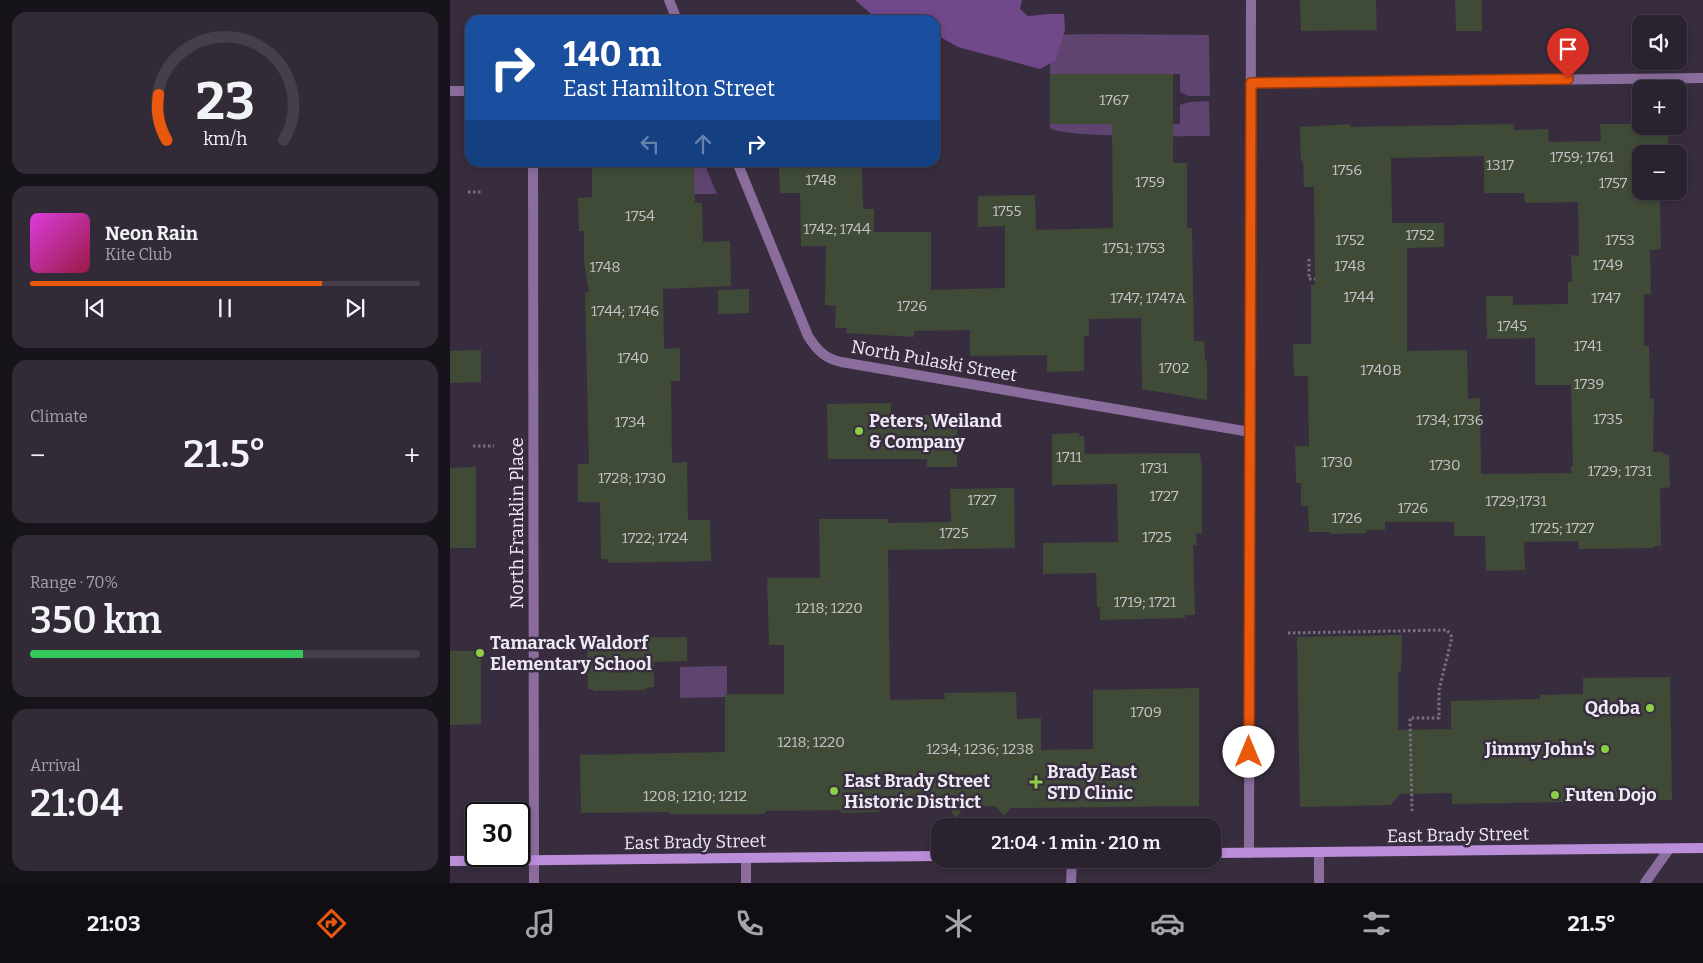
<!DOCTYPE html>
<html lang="en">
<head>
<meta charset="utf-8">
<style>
  body { margin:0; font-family:Bitter,serif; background:#322a37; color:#f1f3f6; height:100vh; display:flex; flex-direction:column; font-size:19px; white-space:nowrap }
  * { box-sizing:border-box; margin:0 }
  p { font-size:16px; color:#a5a4aa }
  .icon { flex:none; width:28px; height:28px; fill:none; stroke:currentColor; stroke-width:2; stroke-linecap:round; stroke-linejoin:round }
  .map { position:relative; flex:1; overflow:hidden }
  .drawer { display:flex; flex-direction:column; gap:12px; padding:12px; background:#17131a; width:450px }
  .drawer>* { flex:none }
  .hud { position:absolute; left:15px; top:15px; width:475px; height:152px; border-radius:15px; box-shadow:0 2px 8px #0003,0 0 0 1px #463f4b; background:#1a4fa0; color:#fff; overflow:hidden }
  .controls { position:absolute; left:1182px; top:15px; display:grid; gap:10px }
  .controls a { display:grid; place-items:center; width:55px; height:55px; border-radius:10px; background:#2a222f; box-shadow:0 2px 8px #0003,0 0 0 1px #463f4b; font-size:25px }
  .speed { position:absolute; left:15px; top:802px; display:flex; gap:10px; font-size:25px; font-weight:700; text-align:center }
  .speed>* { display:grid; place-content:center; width:65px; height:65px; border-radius:50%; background:#2a222f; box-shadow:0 2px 8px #0003,0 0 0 1px #463f4b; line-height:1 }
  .speed .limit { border:2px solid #111; border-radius:8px; background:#fff; color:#111 }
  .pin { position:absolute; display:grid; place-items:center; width:42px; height:42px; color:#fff; margin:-51px -21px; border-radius:50% 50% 50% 0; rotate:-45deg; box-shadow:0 0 5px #0007 }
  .pin .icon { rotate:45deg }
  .me { position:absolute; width:55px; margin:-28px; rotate:0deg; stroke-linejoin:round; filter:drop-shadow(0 0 4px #0008) }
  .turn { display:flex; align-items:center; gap:18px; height:105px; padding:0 15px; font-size:22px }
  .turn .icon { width:65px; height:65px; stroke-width:2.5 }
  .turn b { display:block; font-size:35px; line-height:42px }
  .lanes { display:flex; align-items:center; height:48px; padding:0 15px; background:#0003; justify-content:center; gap:25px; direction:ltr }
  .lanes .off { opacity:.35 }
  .big { font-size:38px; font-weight:600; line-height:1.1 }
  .drawer .tile { flex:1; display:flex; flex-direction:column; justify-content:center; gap:8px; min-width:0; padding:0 18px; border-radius:15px; background:#322a37 }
  .drawer .dial { align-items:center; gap:0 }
  .dial svg { height:130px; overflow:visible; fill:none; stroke:#463f4b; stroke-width:7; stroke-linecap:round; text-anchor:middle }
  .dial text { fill:#f1f3f6; stroke:none }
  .song { display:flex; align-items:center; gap:15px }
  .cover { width:60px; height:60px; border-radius:8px; background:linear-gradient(135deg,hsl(300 70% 55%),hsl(340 70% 35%)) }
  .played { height:5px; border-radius:2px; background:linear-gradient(90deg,#ea580c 75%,#463f4b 75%) }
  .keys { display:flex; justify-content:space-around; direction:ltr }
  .heat { display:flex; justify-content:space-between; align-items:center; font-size:28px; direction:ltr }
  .charge { height:8px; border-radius:4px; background:linear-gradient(90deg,#34c759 70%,#463f4b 0) }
  .trip { position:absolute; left:481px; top:818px; width:290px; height:50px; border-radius:15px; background:#2a222f; box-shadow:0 2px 8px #0003,0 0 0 1px #463f4b; font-weight:600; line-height:50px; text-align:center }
  .tab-bar { display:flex; height:80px; justify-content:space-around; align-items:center; background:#110e13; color:#a5a4aa }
  .tab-bar .icon { width:35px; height:35px }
  .tab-bar .current { color:#ea580c }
  .tab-bar b { font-size:22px; color:#f1f3f6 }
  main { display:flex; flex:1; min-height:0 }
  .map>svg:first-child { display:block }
</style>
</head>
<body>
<main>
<section class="drawer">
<div class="tile dial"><svg viewBox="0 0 100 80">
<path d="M14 69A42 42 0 1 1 86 69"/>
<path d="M14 69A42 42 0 0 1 9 41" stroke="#ea580c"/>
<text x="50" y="56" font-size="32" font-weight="700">23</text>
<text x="50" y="72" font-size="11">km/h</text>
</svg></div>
<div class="tile">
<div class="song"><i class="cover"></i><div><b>Neon Rain</b><p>Kite Club</p></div></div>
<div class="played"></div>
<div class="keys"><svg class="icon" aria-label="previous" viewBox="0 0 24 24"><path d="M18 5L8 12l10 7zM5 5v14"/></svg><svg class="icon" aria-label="pause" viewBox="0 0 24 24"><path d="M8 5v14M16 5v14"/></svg><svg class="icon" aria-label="next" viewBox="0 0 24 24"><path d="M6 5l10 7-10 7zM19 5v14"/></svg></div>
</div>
<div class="tile"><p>Climate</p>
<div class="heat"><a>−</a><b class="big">21.5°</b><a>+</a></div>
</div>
<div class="tile"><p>Range · 70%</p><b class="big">350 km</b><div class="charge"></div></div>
<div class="tile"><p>Arrival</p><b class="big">21:04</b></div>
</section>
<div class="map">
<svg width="1253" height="883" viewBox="0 0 1253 883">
  <rect width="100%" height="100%" fill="#382d3f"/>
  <g fill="#5e446f">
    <path d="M 645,34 L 759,35 L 760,96 L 739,96 L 730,92 L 730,74 L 600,74 L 600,35 Z"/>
    <path d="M 759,101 L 760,136 C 736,136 612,138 600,128 L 600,124 L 730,124 L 730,105 L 739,102 Z"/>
    <path d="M 244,163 L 254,163 L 267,194 L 244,194 Z"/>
    <path d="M 277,666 L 277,694 L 275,694 L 275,697 L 230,698 L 230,667 Z"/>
  </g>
  <path fill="#71488a" d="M 405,0 L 572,0 L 570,9 L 578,16 L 600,14 L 614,14 L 615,30 L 606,60 L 590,69 L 508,47 L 485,34 L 485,20 L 427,19 Z"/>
  <g fill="#404b37" fill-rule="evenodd">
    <path d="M 850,0 L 926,0 L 927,30 L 851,31 Z"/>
    <path d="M 1005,0 L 1032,0 L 1032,31 L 1006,31 Z"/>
    <path d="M 600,74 L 723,74 L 723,163 L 737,163 L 737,228 L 742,228 L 744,341 L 754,341 L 755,361 L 757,361 L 757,400 L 692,389 L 691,318 L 639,319 L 639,336 L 634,336 L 634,371 L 597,372 L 597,355 L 520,356 L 520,330 L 464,331 L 464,337 L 396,333 L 397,328 L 385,328 L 386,306 L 375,305 L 376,246 L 351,246 L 350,193 L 330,193 L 329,168 L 412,166 L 413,209 L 424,209 L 424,232 L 481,232 L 481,290 L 555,288 L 555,226 L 528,227 L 528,196 L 585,195 L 586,230 L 663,228 L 662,124 L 600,124 Z"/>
    <path d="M 900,124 L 900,127 L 1059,124 L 1064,125 L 1064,130 L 1098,129 L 1099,142 L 1151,141 L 1150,124 L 1191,124 L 1191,126 L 1218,126 L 1218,154 L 1191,154 L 1191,191 L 1211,191 L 1211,201 L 1210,201 L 1211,249 L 1200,250 L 1201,294 L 1194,294 L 1194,346 L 1199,346 L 1200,399 L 1204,398 L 1203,452 L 1213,452 L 1213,454 L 1219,455 L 1220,487 L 1210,489 L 1211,546 L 1204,546 L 1204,548 L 1129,549 L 1128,541 L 1074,542 L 1075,570 L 1036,571 L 1035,536 L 1004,536 L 1004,522 L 935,522 L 935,530 L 916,530 L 916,533 L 880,534 L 880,532 L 859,532 L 858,506 L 851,506 L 851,483 L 846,483 L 845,446 L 859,446 L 858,376 L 844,376 L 843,344 L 861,344 L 861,285 L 865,285 L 864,187 L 854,187 L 853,161 L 851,161 L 850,127 ZM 1034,156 L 1034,193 L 1074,193 L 1075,203 L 1128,202 L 1129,256 L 1121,255 L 1122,282 L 1118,282 L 1118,304 L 1063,305 L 1063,296 L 1036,296 L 1037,339 L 1085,338 L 1085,385 L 1121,385 L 1123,466 L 1121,466 L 1121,473 L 1031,474 L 1030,398 L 1018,399 L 1017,350 L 957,351 L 957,248 L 994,247 L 994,223 L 942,223 L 941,158 Z"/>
    <path d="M 142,162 L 244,162 L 245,203 L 252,203 L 253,242 L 280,241 L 281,286 L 213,289 L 214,349 L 230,348 L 230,381 L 221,381 L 222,463 L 237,462 L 238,520 L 260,520 L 261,561 L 158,563 L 158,559 L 151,559 L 150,502 L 128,502 L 128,464 L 139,464 L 135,293 L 139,292 L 134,262 L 134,231 L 129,231 L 128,198 L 142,197 Z"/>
    <path d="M 299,289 L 299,313 L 268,314 L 268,290 Z"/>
    <path d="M 31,350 L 31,382 L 0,383 L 0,351 Z"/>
    <path d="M 441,403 L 441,415 L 507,415 L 507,467 L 477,467 L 477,459 L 378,459 L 377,404 Z"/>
    <path d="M 629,433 L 629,436 L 634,436 L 635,454 L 750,453 L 751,463 L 752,465 L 752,533 L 746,533 L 747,545 L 743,545 L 745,615 L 735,615 L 735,618 L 650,620 L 650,607 L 647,607 L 646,573 L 593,574 L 593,543 L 668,542 L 667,484 L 602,485 L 602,434 Z"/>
    <path d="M 26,467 L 26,548 L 0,548 L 0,468 Z"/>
    <path d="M 564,488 L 565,548 L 438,550 L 440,700 L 495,699 L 494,693 L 566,692 L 567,719 L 591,718 L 591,750 L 643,749 L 643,690 L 749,688 L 749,806 L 561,808 L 554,816 L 545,806 L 515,806 L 506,818 L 499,808 L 429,809 L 430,812 L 391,813 L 391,810 L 315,811 L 315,814 L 219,814 L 219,812 L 131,813 L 130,755 L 275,752 L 275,694 L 334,694 L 334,645 L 319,645 L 317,578 L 370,578 L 369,519 L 438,519 L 438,523 L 501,522 L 500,489 Z"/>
    <path d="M 952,635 L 951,672 L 948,672 L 948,730 L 1001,729 L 1001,701 L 1090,699 L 1090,695 L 1133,694 L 1133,678 L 1220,677 L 1222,800 L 1002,804 L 1002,793 L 950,794 L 941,805 L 850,807 L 847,637 Z"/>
    <path d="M 237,637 L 237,661 L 204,662 L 204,687 L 195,688 L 195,690 L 143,691 L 143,689 L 138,689 L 137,638 Z"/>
    <path d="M 0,651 L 31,651 L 31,724 L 0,725 Z"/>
  </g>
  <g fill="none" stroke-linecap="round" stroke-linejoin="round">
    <g stroke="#796f7f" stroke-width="3" stroke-dasharray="2.5 2.5" stroke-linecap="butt">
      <path d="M 18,192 L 31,192"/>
      <path d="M 859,259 L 859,279 L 865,279"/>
      <path d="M 23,446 L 44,446"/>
      <path d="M 838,633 L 997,630 L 1002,637 L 989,690 L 989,718 L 960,718 L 962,811"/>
    </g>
    <g stroke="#8a6d9c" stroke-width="10">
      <path d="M 869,853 L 869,883"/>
      <path d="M 296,858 L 296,883"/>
    </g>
    <g stroke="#8a6d9c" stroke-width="10">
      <path d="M 219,0 L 227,20"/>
      <path d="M 801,83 L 1253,78"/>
      <path d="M 0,91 L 20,91"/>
      <path d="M 83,162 L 84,883"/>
      <path d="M 287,162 L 358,336 C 367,350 374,358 391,362 L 800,432"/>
      <path d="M 799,853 L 801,0"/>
      <path d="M 621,883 L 622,859"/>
      <path d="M 1195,883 L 1219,849"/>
    </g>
    <g stroke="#bb8ed9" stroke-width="10">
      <path d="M 762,853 L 1253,848"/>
      <path d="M 0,861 L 490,856"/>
    </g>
  </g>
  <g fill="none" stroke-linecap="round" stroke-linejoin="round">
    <g stroke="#983908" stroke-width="12">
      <path id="route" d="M 799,752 L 801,83 L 1118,79"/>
    </g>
    <use href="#route" stroke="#ea580c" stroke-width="9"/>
  </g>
  <g fill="#8cce45" stroke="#382d3f" stroke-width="2">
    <circle cx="409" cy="431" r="5"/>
    <circle cx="30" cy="653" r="5"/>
    <circle cx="1200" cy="708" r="5"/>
    <circle cx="1155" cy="749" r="5"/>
    <path d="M583.5 774.5h5v5h5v5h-5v5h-5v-5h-5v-5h5z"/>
    <circle cx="384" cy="791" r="5"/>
    <circle cx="1105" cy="795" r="5"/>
  </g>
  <g text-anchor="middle" stroke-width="5" stroke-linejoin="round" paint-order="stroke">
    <g font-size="15" fill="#c4c2c6">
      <text x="664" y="105">1767</text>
      <text x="1132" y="162">1759; 1761</text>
      <text x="1050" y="170">1317</text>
      <text x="897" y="175">1756</text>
      <text x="371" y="185">1748</text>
      <text x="700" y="187">1759</text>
      <text x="1163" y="188">1757</text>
      <text x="557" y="216">1755</text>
      <text x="190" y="221">1754</text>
      <text x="387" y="234">1742; 1744</text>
      <text x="970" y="240">1752</text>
      <text x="900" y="245">1752</text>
      <text x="1170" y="245">1753</text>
      <text x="684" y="253">1751; 1753</text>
      <text x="1158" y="270">1749</text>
      <text x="900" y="271">1748</text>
      <text x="155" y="272">1748</text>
      <text x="909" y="302">1744</text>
      <text x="698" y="303">1747; 1747A</text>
      <text x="1156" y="303">1747</text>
      <text x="462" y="311">1726</text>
      <text x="175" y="316">1744; 1746</text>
      <text x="1062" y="331">1745</text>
      <text x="1138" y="351">1741</text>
      <text x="183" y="363">1740</text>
      <text x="724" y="373">1702</text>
      <text x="931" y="375">1740B</text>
      <text x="1139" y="389">1739</text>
      <text x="1158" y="424">1735</text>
      <text x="1000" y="425">1734; 1736</text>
      <text x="180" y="427">1734</text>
      <text x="619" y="462">1711</text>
      <text x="887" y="467">1730</text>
      <text x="995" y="470">1730</text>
      <text x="704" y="473">1731</text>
      <text x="1170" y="476">1729; 1731</text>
      <text x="182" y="483">1728; 1730</text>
      <text x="714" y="501">1727</text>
      <text x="532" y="505">1727</text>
      <text x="1066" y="506">1729;1731</text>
      <text x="963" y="513">1726</text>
      <text x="897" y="523">1726</text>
      <text x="1112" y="533">1725; 1727</text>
      <text x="504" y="538">1725</text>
      <text x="707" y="542">1725</text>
      <text x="205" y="543">1722; 1724</text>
      <text x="695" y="607">1719; 1721</text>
      <text x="379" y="613">1218; 1220</text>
      <text x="696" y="717">1709</text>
      <text x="361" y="747">1218; 1220</text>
      <text x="530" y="754">1234; 1236; 1238</text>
      <text x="245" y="801">1208; 1210; 1212</text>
    </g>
    <g font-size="18" fill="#f0e9f5" stroke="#382d3f">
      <text transform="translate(484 361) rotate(10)" y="6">North Pulaski Street</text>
      <text transform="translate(67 523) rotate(-90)" y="6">North Franklin Place</text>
      <text transform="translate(1008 835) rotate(-1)" y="6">East Brady Street</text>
      <text transform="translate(245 842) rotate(-1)" y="6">East Brady Street</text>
    </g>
    <g font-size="18" font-weight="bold" fill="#f0e9f5" stroke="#382d3f" text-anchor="start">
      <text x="419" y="427">Peters, Weiland<tspan x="419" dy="21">&amp; Company</tspan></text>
      <text x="40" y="649">Tamarack Waldorf<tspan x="40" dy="21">Elementary School</tspan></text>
      <text x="1190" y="714" text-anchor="end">Qdoba</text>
      <text x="1145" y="755" text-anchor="end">Jimmy John's</text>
      <text x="597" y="778">Brady East<tspan x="597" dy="21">STD Clinic</tspan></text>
      <text x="394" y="787">East Brady Street<tspan x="394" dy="21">Historic District</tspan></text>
      <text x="1115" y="801">Futen Dojo</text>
    </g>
  </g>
</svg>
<div class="controls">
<a><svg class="icon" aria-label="sound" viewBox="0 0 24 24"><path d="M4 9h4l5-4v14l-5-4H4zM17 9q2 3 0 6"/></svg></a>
<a>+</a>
<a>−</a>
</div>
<div class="speed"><div class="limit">30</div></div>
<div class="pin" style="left:1118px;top:79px;background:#d93025"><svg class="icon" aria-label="arrive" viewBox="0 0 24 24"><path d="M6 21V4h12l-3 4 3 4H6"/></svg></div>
<svg class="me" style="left:799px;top:752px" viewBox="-20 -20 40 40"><circle r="19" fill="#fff"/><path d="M0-13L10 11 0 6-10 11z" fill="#ea580c"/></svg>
<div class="trip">21:04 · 1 min · 210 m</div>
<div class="hud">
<div class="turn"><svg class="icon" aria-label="right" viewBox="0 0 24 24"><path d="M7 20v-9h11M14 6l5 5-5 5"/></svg><div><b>140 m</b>East Hamilton Street</div></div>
<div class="lanes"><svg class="icon off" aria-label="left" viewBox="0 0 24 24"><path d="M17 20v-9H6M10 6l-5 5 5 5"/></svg><svg class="icon off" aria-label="ahead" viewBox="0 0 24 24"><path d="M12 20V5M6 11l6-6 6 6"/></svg><svg class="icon" aria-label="right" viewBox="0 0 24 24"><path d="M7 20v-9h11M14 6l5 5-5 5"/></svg></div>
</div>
</div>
</main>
<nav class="tab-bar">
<b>21:03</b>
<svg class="icon current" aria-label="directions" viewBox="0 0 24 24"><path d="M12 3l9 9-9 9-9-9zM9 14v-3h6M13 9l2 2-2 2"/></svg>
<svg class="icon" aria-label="music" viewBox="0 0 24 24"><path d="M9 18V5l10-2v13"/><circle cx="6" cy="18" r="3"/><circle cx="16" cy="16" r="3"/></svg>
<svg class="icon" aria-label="phone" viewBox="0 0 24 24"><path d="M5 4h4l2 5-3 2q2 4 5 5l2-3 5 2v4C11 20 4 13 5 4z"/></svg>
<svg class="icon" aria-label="climate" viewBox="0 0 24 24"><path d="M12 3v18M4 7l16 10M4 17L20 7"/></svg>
<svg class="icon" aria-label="car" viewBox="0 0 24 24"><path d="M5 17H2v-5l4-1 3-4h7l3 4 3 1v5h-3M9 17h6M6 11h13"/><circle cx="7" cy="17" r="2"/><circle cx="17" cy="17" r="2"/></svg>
<svg class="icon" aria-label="filters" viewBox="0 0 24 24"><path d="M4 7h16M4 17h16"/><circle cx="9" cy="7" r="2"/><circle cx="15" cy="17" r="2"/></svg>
<b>21.5°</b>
</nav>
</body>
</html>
